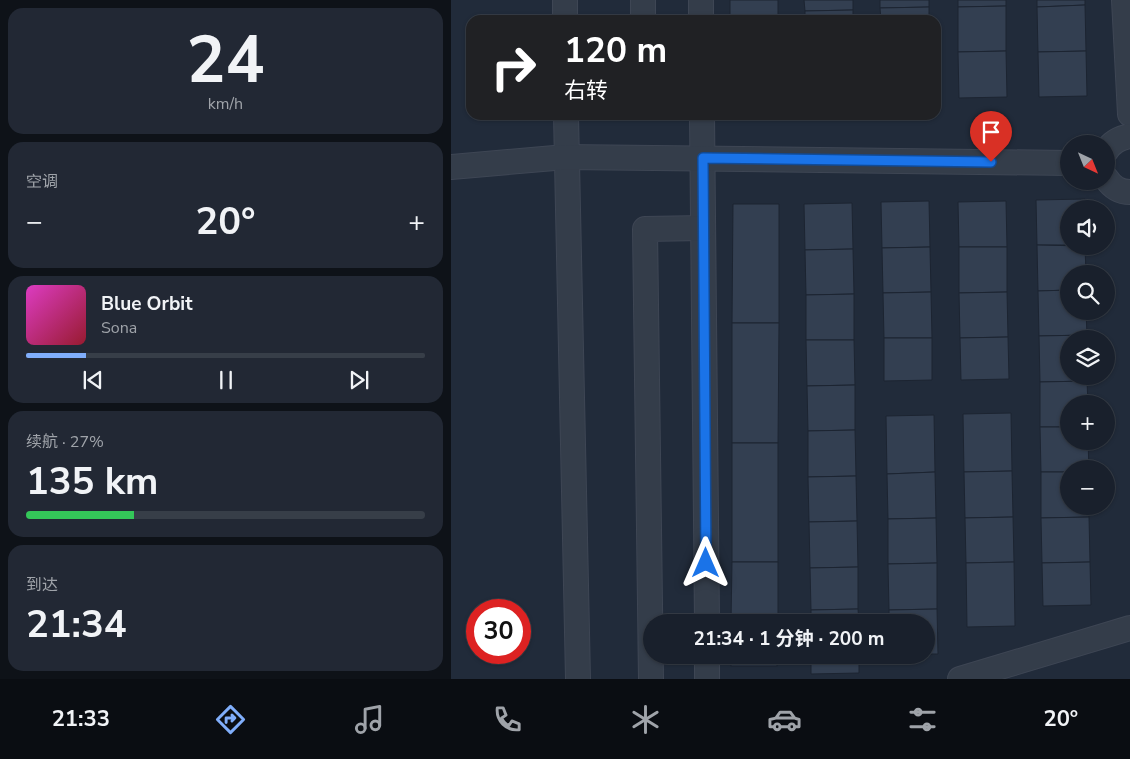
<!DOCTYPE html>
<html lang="zh">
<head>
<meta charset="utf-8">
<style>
  body { margin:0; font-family:"Nunito Sans","Noto Sans SC",sans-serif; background:#222834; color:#f1f3f6; height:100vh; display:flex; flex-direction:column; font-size:19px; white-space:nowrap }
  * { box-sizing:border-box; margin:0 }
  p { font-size:16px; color:#9fa3a9 }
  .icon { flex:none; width:28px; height:28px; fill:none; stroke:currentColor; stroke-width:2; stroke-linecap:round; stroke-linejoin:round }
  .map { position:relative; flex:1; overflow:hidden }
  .sheet { display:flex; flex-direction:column; gap:8px; padding:8px; background:#0e1218; width:451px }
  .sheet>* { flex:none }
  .banner { position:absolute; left:15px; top:15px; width:475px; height:105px; border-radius:15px; box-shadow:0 1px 4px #0004,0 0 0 1px #373e48; background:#202124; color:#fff; overflow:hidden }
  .needle { width:32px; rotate:137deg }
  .controls { position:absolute; left:609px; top:135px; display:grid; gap:10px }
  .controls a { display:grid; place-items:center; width:55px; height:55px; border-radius:50%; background:#19202c; box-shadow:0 1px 4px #0004,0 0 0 1px #373e48; font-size:25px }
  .speed { position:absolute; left:15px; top:599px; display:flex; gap:10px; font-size:25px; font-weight:700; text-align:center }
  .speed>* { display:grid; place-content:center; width:65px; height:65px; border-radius:50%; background:#19202c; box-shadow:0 1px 4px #0004,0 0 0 1px #373e48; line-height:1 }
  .speed .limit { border:8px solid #d22; background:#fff; color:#111 }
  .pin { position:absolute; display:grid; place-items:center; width:42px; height:42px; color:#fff; margin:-51px -21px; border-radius:50% 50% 50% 0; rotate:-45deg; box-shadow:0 0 5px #0007 }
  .pin .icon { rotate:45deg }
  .me { position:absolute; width:55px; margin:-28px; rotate:0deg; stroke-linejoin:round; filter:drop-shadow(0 0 4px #0008) }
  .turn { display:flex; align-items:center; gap:18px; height:105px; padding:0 15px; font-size:22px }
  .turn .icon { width:65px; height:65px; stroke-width:2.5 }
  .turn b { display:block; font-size:35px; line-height:42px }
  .big { font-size:38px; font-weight:700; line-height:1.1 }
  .sheet .card { flex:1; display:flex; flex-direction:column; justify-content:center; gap:8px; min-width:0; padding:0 18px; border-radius:15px; background:#222834 }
  .sheet .dial { align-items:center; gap:0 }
  .dial b { font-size:65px; line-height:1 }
  .song { display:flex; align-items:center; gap:15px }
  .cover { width:60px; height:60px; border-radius:8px; background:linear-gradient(135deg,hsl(310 70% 55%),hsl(350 70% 35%)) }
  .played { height:5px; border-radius:2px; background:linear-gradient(90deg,#80aefb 15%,#373e48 15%) }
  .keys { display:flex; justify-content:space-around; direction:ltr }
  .heat { display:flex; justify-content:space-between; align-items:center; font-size:28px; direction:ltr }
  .charge { height:8px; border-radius:4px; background:linear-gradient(90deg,#34c759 27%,#373e48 0) }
  .trip { position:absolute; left:192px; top:614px; width:292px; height:50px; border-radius:25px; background:#19202c; box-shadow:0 1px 4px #0004,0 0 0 1px #373e48; font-weight:700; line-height:50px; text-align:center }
  .tabs { display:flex; height:80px; justify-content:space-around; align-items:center; background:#0a0d12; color:#9fa3a9 }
  .tabs .icon { width:35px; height:35px }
  .tabs .active { color:#80aefb }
  .tabs b { font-size:22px; color:#f1f3f6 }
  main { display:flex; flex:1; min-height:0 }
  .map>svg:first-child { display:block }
</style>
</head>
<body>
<main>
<section class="sheet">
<div class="card dial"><b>24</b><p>km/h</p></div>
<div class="card"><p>空调</p>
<div class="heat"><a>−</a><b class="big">20°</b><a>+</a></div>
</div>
<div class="card">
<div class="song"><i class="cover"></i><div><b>Blue Orbit</b><p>Sona</p></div></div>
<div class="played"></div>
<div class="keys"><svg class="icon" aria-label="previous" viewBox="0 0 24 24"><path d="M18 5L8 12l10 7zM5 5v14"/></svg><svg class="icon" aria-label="pause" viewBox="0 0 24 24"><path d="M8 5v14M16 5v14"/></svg><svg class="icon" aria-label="next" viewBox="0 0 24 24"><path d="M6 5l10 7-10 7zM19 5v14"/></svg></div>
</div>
<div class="card"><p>续航 · 27%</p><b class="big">135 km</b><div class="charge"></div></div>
<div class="card"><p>到达</p><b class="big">21:34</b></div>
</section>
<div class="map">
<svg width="679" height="679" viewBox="0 0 679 679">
  <rect width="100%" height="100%" fill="#212b3a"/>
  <g fill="#333f51" stroke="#1c2431">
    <rect x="279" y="0" width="48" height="20"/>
    <path d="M 353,0 L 402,0 L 402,10 L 354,11 Z"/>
    <path d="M 429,0 L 478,0 L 478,7 L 429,8 Z"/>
    <path d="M 507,0 L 555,0 L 555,6 L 507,7 Z"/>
    <path d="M 586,0 L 634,0 L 634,5 L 586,7 Z"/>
    <path d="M 634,5 L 635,51 L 587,52 L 586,7 Z"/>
    <path d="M 555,6 L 555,51 L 507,52 L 507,7 Z"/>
    <path d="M 478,7 L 478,20 L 430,20 L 429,8 Z"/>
    <path d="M 402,10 L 402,20 L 354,20 L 354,11 Z"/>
    <path d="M 555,51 L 556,97 L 508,98 L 507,52 Z"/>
    <path d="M 635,51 L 636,96 L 588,97 L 587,52 Z"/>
    <path d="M 634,199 L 634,209 L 618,209 L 618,245 L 586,245 L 585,200 Z"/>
    <path d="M 478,201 L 479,247 L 431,248 L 430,202 Z"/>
    <path d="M 555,201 L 556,247 L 508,247 L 507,202 Z"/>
    <path d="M 401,203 L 402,249 L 354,250 L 353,204 Z"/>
    <path d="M 282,204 L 328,204 L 328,323 L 281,323 Z"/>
    <path d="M 586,245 L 634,246 L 635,274 L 618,274 L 618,290 L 587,291 Z"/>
    <path d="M 479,247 L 480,292 L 432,293 L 431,248 Z"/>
    <path d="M 508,247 L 556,247 L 556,292 L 508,293 Z"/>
    <path d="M 402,249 L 403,294 L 355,295 L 354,250 Z"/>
    <path d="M 618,290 L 618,311 L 635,311 L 636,335 L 588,336 L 587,291 Z"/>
    <path d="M 480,292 L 481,338 L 433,338 L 432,293 Z"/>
    <path d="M 556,292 L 557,337 L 509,338 L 508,293 Z"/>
    <path d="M 403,294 L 403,340 L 355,340 L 355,295 Z"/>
    <path d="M 281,323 L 328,323 L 327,443 L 281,443 Z"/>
    <path d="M 636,335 L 636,339 L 618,339 L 618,376 L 636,376 L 636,381 L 589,382 L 588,336 Z"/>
    <path d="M 557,337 L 558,379 L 510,380 L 509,338 Z"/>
    <path d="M 433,338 L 481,338 L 481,380 L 433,381 Z"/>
    <path d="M 355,340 L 403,340 L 404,385 L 356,386 Z"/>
    <path d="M 636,381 L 637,404 L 618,404 L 618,427 L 589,427 L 589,382 Z"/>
    <path d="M 404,385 L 404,430 L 357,431 L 356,386 Z"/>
    <path d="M 560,413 L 561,471 L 513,472 L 512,414 Z"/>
    <path d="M 483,415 L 484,472 L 436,474 L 435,416 Z"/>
    <path d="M 589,427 L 618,427 L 618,441 L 637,441 L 638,469 L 618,469 L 618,472 L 590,472 Z"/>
    <path d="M 404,430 L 405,476 L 357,477 L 357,431 Z"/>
    <rect x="281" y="443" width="46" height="119"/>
    <path d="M 561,471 L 562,517 L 514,518 L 513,472 Z"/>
    <path d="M 484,472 L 485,518 L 437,519 L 436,474 Z"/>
    <path d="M 590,472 L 618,472 L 618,506 L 638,506 L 638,517 L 590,518 Z"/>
    <path d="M 405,476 L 406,521 L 358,522 L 357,477 Z"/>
    <path d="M 562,517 L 563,562 L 515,563 L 514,518 Z"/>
    <path d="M 638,517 L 639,562 L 591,563 L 590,518 Z"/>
    <path d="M 485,518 L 486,563 L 437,564 L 437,519 Z"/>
    <path d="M 406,521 L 407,567 L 359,568 L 358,522 Z"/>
    <path d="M 281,562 L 327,562 L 327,622 L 280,622 Z"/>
    <path d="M 563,562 L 564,626 L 516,627 L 515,563 Z"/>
    <path d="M 639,562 L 640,605 L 592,606 L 591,563 Z"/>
    <path d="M 486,563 L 486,609 L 438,610 L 437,564 Z"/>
    <path d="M 407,567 L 407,609 L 360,610 L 359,568 Z"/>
    <path d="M 407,609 L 408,622 L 360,622 L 360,610 Z"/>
    <path d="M 486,609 L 487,654 L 476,654 L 476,622 L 438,622 L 438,610 Z"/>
    <rect x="280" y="655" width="46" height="11"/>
    <path d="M 360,655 L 408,655 L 408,673 L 360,674 Z"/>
  </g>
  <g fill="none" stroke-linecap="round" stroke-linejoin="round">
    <g stroke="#3e4654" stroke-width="26">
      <g id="minor">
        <path d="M 114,0 L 114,20"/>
        <path d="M 192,0 L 192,20"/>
        <path d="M 250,0 L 250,20"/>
        <path d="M 673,0 L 679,114"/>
        <path d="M 115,115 L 127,679"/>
        <path d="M 251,115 L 256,622"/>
        <path d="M 655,151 C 661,142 668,138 679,136"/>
        <path d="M 0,167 L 115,157 L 618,163"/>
        <path d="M 655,178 C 661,187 668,192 679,192"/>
        <path d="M 256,655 L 256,679"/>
        <path d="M 200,679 L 194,229 L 252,228"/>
        <path d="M 509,679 L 679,628"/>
      </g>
    </g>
    <use href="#minor" stroke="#343d4a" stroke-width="24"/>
  </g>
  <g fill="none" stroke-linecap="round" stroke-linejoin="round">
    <g stroke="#114b97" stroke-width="12">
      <path id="route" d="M 255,563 L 252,158 L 540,162"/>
    </g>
    <use href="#route" stroke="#1a73e8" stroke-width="9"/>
  </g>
</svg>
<div class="controls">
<a><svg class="needle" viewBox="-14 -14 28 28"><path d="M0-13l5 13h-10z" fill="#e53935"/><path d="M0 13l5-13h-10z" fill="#9fa3a9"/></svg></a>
<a><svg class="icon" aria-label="sound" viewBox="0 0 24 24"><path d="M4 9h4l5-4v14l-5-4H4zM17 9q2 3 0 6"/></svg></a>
<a><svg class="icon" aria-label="search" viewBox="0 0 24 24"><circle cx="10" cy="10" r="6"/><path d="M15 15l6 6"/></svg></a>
<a><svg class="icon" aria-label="layers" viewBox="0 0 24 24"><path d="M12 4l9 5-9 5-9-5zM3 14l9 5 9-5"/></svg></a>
<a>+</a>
<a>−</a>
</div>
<div class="speed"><div class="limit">30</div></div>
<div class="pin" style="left:540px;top:162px;background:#d93025"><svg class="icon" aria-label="arrive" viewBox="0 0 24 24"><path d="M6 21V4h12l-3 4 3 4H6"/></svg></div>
<svg class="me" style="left:255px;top:563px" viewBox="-20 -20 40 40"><path d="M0-17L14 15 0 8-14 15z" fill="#1a73e8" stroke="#fff" stroke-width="4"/></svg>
<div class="trip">21:34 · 1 分钟 · 200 m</div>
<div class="banner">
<div class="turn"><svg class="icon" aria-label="right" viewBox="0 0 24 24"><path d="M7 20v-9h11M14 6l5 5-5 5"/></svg><div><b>120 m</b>右转</div></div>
</div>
</div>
</main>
<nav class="tabs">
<b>21:33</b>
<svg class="icon active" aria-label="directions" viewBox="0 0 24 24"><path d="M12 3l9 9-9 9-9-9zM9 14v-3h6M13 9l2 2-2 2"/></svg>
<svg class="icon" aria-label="music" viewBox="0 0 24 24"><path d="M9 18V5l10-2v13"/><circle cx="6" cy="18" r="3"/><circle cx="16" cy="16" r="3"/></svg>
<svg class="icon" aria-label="phone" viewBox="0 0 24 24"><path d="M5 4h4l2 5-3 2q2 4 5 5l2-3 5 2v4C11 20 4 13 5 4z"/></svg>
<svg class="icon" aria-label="climate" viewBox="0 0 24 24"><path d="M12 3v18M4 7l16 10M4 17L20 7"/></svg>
<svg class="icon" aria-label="car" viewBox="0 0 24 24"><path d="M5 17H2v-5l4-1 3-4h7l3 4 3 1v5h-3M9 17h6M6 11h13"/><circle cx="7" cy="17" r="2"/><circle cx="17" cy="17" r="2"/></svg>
<svg class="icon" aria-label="filters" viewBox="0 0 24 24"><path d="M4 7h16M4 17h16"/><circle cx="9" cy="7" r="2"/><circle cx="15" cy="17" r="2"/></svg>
<b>20°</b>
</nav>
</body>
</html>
